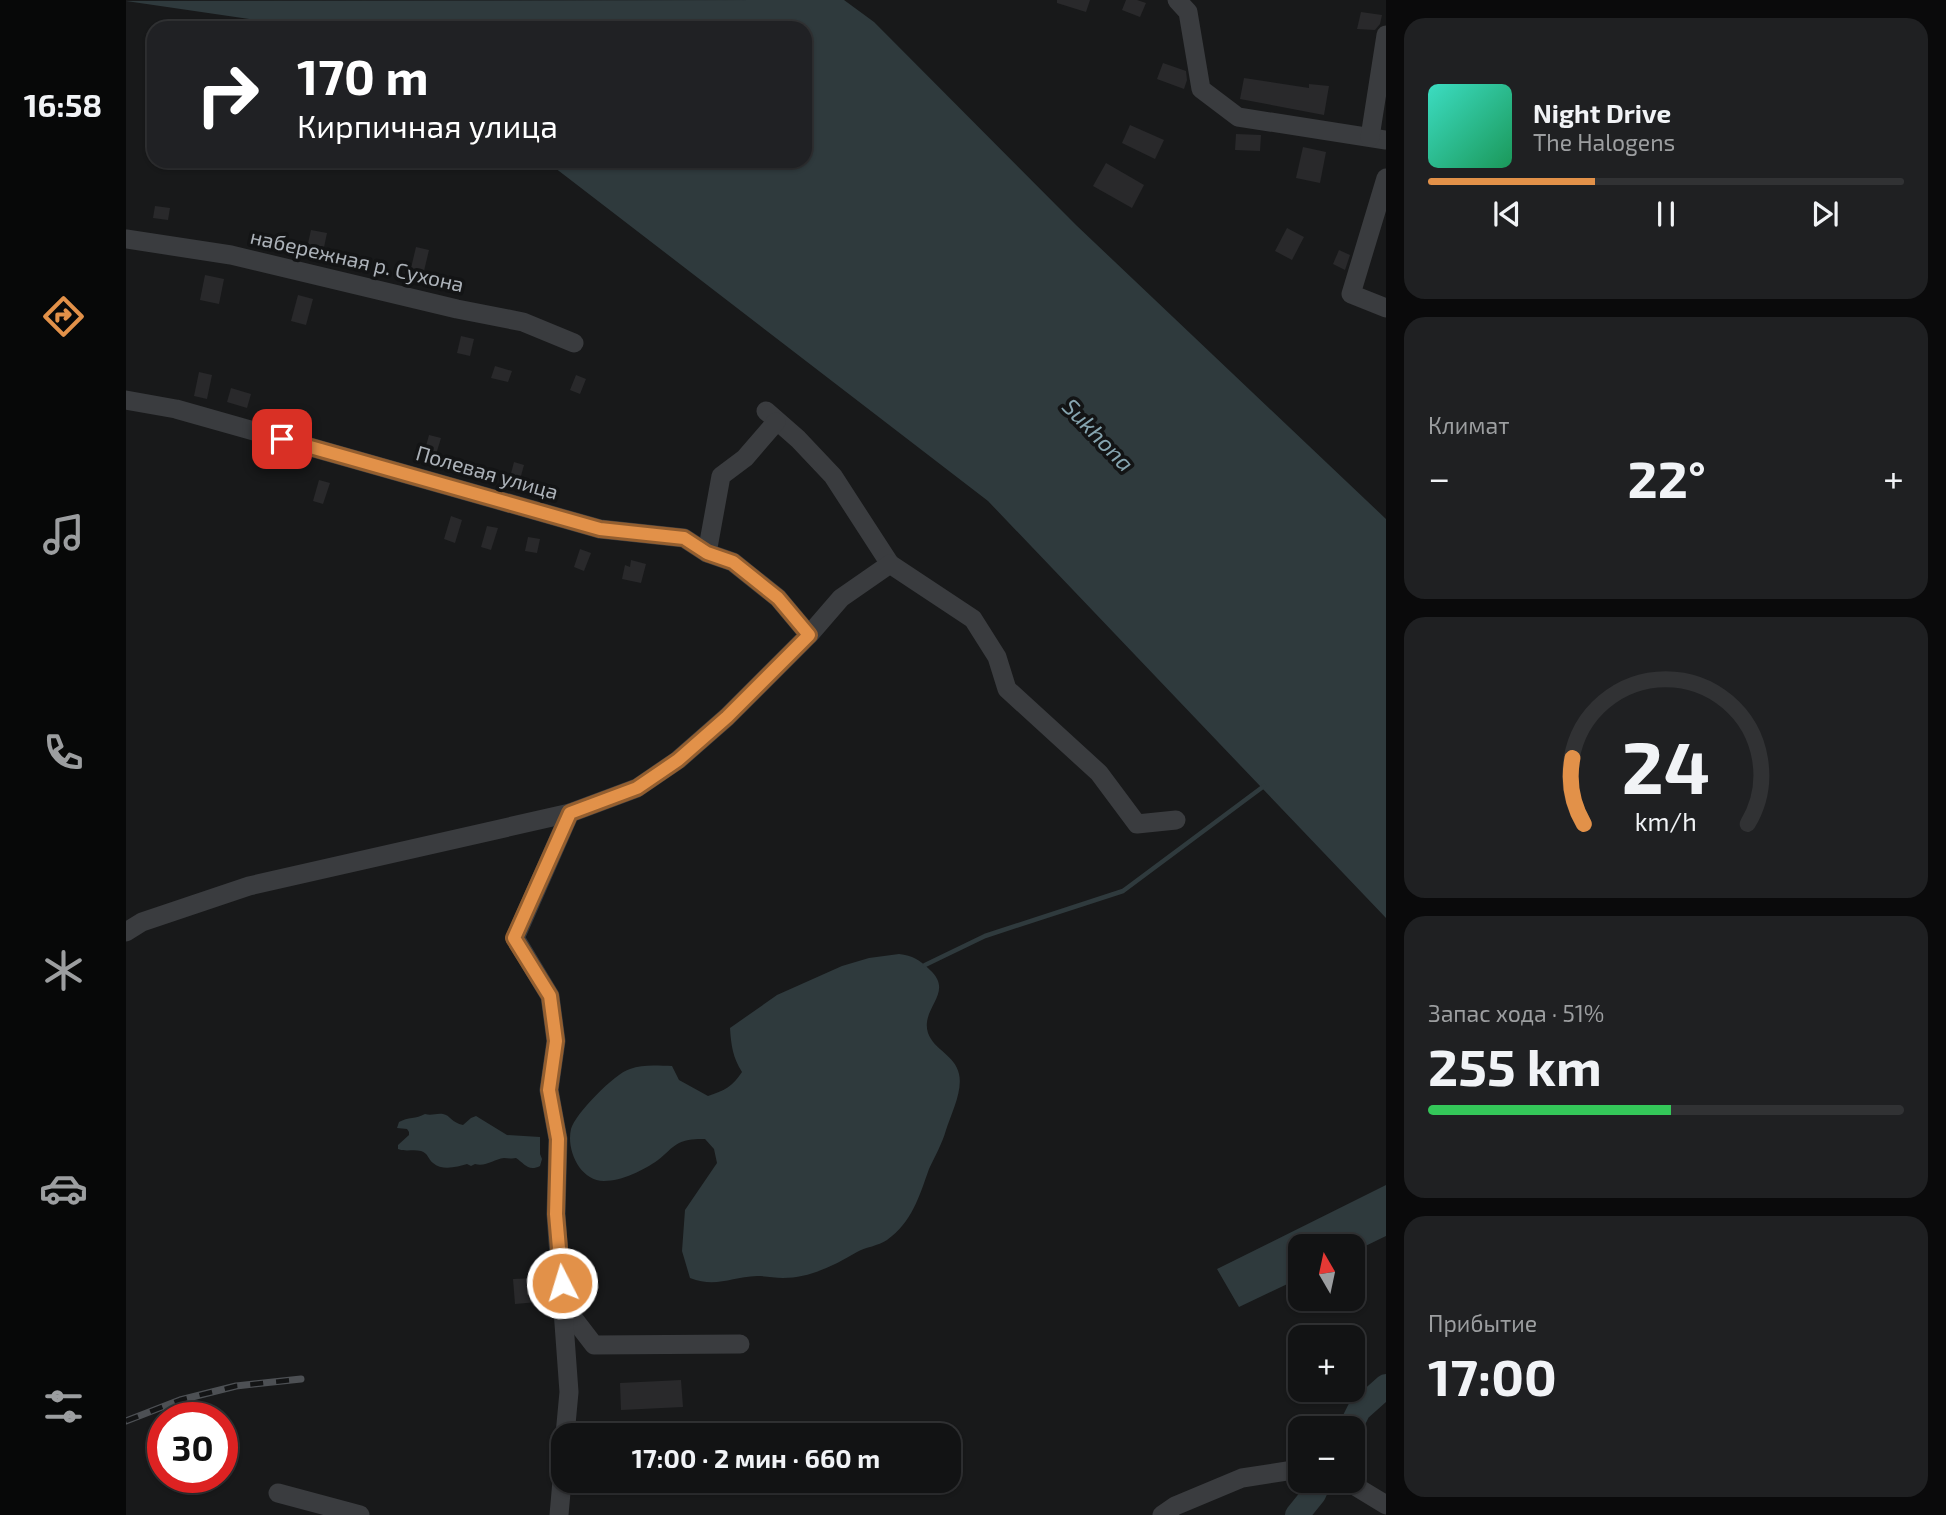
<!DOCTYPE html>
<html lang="ru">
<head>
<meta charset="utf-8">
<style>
  body { margin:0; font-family:"Exo 2",sans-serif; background:#1f2022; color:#f1f3f6; height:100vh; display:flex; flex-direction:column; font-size:26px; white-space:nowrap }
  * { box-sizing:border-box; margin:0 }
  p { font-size:23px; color:#9c9ea0 }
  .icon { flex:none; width:38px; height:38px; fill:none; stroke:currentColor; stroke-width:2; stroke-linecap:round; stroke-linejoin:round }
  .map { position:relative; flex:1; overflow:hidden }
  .sheet { display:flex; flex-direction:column; gap:18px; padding:18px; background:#0a0a0b; width:560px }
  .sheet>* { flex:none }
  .top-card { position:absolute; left:21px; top:21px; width:665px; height:147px; border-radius:21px; box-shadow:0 2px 5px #0004,0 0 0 2px #313234; background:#202124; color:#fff; overflow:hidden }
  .needle { width:46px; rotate:351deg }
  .controls { position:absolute; left:1162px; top:1234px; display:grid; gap:14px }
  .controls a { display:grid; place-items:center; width:77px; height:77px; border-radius:14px; background:#121314; box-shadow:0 2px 5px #0004,0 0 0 2px #313234; font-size:35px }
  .speed { position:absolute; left:21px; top:1402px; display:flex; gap:14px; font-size:35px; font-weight:700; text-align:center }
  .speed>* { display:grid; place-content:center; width:91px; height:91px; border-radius:50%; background:#121314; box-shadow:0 2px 5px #0004,0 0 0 2px #313234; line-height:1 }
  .speed .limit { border:10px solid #d22; background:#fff; color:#111 }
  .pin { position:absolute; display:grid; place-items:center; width:60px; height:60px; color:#fff; margin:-30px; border-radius:14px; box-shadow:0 4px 10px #0006 }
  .me { position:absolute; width:77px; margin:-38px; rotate:355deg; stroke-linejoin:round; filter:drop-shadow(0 0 5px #0008) }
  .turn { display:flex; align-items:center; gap:24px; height:147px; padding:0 35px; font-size:32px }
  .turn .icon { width:91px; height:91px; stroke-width:2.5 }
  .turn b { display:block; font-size:49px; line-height:60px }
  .big { font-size:52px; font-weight:700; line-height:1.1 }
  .sheet .widget { flex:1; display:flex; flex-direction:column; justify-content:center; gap:10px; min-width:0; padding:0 24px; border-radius:21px; background:#1f2022 }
  .sheet .dial { align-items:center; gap:0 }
  .dial svg { height:182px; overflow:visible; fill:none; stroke:#313234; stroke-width:7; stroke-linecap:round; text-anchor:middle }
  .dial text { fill:#f1f3f6; stroke:none }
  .song { display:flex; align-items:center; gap:21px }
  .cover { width:84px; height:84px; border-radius:10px; background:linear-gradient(135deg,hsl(170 70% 55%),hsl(150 70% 35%)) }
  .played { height:7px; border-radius:4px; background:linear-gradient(90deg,#e29149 35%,#313234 35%) }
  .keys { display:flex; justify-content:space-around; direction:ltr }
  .heat { display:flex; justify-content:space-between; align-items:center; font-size:38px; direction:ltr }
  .charge { height:10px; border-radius:5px; background:linear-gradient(90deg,#34c759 51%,#313234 0) }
  .trip { position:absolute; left:425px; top:1423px; width:410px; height:70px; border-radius:21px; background:#121314; box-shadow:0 2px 5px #0004,0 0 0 2px #313234; font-weight:700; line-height:70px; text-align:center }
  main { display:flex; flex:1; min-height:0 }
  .dock { display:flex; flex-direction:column; width:126px; justify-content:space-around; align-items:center; background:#070808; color:#9c9ea0 }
  .dock .icon { width:49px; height:49px }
  .dock .selected { color:#e29149 }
  .dock b { font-size:32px; color:#f1f3f6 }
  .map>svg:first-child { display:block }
</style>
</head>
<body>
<main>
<nav class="dock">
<b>16:58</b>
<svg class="icon selected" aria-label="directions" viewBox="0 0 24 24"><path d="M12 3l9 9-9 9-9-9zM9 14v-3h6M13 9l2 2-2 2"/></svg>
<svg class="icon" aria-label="music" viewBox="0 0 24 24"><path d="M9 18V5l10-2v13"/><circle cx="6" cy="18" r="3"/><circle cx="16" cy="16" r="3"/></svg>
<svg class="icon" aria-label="phone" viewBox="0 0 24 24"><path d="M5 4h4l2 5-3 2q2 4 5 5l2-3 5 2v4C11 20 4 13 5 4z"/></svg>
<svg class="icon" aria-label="climate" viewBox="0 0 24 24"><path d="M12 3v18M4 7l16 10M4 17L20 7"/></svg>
<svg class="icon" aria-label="car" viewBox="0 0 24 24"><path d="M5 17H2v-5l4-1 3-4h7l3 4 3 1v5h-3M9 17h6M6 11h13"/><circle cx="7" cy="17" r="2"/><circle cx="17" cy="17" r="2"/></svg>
<svg class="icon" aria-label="filters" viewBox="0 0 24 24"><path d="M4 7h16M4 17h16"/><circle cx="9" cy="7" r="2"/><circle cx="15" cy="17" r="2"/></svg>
</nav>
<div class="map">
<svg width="1260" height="1515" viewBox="0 0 1260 1515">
  <rect width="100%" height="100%" fill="#18191a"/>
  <g fill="#2f3a3d">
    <path d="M 718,0 L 748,22 L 950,225 L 1260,519 L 1260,918 L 862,501 L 420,161 L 679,161 L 679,28 L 185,28 L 0,1 Z"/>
    <path d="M 773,954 C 787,956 793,959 804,970 C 829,993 794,1008 802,1033 C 808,1050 829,1055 833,1074 C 837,1091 825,1114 820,1130 C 816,1144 809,1156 803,1169 C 793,1197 786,1222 761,1240 C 752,1246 740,1247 731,1252 C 709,1265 684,1278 657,1278 C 648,1278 640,1276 631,1276 C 605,1277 590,1288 564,1278 L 556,1251 L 559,1210 L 591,1163 L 588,1149 L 579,1139 C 570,1139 561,1139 553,1143 C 545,1147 539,1155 532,1160 C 518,1170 496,1181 478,1181 C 454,1181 440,1150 445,1129 C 449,1114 489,1073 504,1069 C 517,1064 533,1066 546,1066 L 553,1080 L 582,1096 C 598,1091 607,1086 616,1072 C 607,1058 605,1045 604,1028 L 651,995 L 716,966 L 743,958 Z"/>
    <path d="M 299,1114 C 306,1116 310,1113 317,1114 C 324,1115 326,1123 337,1125 L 345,1118 L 350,1116 L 381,1135 L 414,1137 L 414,1154 L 416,1159 L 414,1166 C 402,1172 398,1163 390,1158 C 386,1159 382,1158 378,1158 C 368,1159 360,1167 349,1164 L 345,1166 L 341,1164 C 331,1167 316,1171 307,1163 C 302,1159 302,1153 295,1151 C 287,1149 280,1152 272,1149 L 272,1145 L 283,1135 L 283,1132 L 281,1129 L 271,1128 L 273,1122 C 282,1117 290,1119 299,1114 Z"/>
    <path d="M 1260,1185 L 1260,1236 L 1227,1252 L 1227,1246 L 1174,1246 L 1174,1278 L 1113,1307 L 1091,1269 Z"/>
  </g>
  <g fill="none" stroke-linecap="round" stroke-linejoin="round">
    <path stroke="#2f3a3d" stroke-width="4.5" d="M 799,965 L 859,936 L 997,891 L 1138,786"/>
    <g stroke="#2f3a3d" stroke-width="24">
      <path d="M 1228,1420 L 1233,1410 L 1260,1386"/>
      <path d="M 1171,1515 L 1188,1494 L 1194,1481"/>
    </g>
  </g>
  <g fill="#29292b">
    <path d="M 931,0 L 964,0 L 960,12 L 931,3 Z"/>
    <path d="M 1000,0 L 1011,0 L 1020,3 L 1014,17 L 996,10 Z"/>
    <path d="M 1235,12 L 1256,15 L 1254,24 L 1249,30 L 1231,29 Z"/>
    <path d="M 1037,63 L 1060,71 L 1061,80 L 1058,89 L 1031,79 Z"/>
    <path d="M 1118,78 L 1183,88 L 1183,84 L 1203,86 L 1198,115 L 1114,99 Z"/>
    <path d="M 1004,125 L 1038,140 L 1029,159 L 996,143 Z"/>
    <path d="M 1110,134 L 1135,135 L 1134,151 L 1109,150 Z"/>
    <path d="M 1177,147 L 1200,152 L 1194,183 L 1170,178 Z"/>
    <path d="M 980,163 L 1018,185 L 1006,208 L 967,186 Z"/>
    <path d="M 29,206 L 44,208 L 42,220 L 27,218 Z"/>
    <path d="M 1161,228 L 1178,237 L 1166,260 L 1149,251 Z"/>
    <path d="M 185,230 L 201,233 L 197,252 L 181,248 Z"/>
    <path d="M 290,247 L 303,250 L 298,271 L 285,268 Z"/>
    <path d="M 1213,250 L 1224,255 L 1219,270 L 1207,264 Z"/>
    <path d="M 79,275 L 98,279 L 93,304 L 74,300 Z"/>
    <path d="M 172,295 L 187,299 L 180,325 L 165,321 Z"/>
    <path d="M 335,336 L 348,339 L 344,356 L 331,353 Z"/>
    <path d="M 369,366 L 386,371 L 382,382 L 365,378 Z"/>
    <path d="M 73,372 L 86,375 L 81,399 L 68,396 Z"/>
    <path d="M 450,375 L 460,379 L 454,394 L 444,390 Z"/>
    <path d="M 105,388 L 125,394 L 121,408 L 101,402 Z"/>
    <path d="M 303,435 L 315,438 L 308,461 L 297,457 Z"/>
    <path d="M 388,462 L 398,465 L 393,483 L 383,481 Z"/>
    <path d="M 193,480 L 204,483 L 197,504 L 187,501 Z"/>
    <path d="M 325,516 L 336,520 L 329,543 L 318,539 Z"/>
    <path d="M 361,526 L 372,528 L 365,550 L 355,547 Z"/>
    <path d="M 402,537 L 414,539 L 411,553 L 399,551 Z"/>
    <path d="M 454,549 L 465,553 L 458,571 L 448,567 Z"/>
    <path d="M 505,560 L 520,564 L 515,583 L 496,579 L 499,565 L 504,567 Z"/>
    <path d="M 410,1278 L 412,1302 L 389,1304 L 387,1279 Z"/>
    <path d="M 555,1380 L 557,1407 L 495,1410 L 494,1383 Z"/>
  </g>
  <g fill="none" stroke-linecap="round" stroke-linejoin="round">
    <g stroke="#3a3c3f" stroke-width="19">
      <path d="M 1051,0 L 1062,12 L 1075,89 L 1112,117 L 1260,140"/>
      <path d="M 1244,137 L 1260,35"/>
      <path d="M 1260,178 L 1225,294 L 1260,308"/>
      <path d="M 0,239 L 105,255 L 331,309 L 397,322 L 448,343"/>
      <path d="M 0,400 L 50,409 L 474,529 L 558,538 L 581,553 L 607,562 L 652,598 L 683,635"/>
      <path d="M 640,411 L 672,439 L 707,476 L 764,564"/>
      <path d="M 581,553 L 595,476 L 619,458 L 650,422"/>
      <path d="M 0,932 L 16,922 L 123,886 L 444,813"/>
      <path d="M 438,1306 L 468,1345 L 614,1344"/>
      <path d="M 439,1435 L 443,1392 L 430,1214 L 432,1139 L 423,1090 L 430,1041 L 424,996 L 389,938 L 444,813 L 511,788 L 552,760 L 601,717 L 683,635 L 715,598 L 764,564 L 847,619 L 871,657 L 881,689 L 973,773 L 1011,824 L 1050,820"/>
      <path d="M 1219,1480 L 1260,1505"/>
      <path d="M 152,1493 L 234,1515"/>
      <path d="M 433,1515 L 438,1458"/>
      <path d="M 1036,1515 L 1049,1506 L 1116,1478 L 1174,1469"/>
    </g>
    <g stroke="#4d5054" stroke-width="7">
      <path id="rail" d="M 0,1421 L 54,1400 L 110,1386 L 175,1379"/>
    </g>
    <use href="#rail" stroke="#131415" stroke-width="4.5" stroke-dasharray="13" stroke-linecap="butt"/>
  </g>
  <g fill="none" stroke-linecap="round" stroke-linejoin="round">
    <g stroke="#935e2f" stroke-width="18">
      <path id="route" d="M 156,439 L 474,529 L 558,538 L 581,553 L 607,562 L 652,598 L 683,635 L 601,717 L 552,760 L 511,788 L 444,813 L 388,938 L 424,996 L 430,1041 L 423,1090 L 432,1139 L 430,1214 L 436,1283"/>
    </g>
    <use href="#route" stroke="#e29149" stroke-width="12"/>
  </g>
  <g text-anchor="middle" stroke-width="7" stroke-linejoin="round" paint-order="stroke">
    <g font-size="21" fill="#acb2b9" stroke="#131415">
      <text transform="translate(231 261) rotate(13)" y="7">набережная р. Сухона</text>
      <text transform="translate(361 473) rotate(16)" y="7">Полевая улица</text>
    </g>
    <g font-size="23" font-style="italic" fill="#86a5b0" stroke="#131415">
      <text transform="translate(972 435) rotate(46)" y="8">Sukhona</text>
    </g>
  </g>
</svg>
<div class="controls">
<a><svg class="needle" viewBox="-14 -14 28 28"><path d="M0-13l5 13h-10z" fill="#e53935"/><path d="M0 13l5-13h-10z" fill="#9c9ea0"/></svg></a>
<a>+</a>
<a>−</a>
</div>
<div class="speed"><div class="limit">30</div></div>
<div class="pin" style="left:156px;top:439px;background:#d93025"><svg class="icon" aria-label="arrive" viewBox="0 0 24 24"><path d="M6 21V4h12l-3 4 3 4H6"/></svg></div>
<svg class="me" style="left:436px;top:1283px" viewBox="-20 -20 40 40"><circle r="17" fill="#e29149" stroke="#fff" stroke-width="3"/><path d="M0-11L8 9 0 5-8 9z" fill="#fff"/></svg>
<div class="trip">17:00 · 2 мин · 660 m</div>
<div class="top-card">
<div class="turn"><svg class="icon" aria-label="right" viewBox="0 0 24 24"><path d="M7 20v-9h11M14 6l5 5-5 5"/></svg><div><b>170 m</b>Кирпичная улица</div></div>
</div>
</div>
<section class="sheet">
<div class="widget">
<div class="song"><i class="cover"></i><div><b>Night Drive</b><p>The Halogens</p></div></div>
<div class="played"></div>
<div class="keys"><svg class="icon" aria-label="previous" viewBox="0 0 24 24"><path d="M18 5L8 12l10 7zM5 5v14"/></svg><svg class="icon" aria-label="pause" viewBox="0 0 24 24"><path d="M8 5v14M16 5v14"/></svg><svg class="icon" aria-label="next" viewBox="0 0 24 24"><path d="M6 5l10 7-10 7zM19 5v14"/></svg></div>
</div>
<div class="widget"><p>Климат</p>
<div class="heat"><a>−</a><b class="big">22°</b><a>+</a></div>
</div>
<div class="widget dial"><svg viewBox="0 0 100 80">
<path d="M14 69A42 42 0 1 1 86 69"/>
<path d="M14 69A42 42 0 0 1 9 40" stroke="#e29149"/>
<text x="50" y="56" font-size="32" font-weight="700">24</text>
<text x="50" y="72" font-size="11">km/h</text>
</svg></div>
<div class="widget"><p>Запас хода · 51%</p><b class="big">255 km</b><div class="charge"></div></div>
<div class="widget"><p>Прибытие</p><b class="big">17:00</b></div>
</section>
</main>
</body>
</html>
